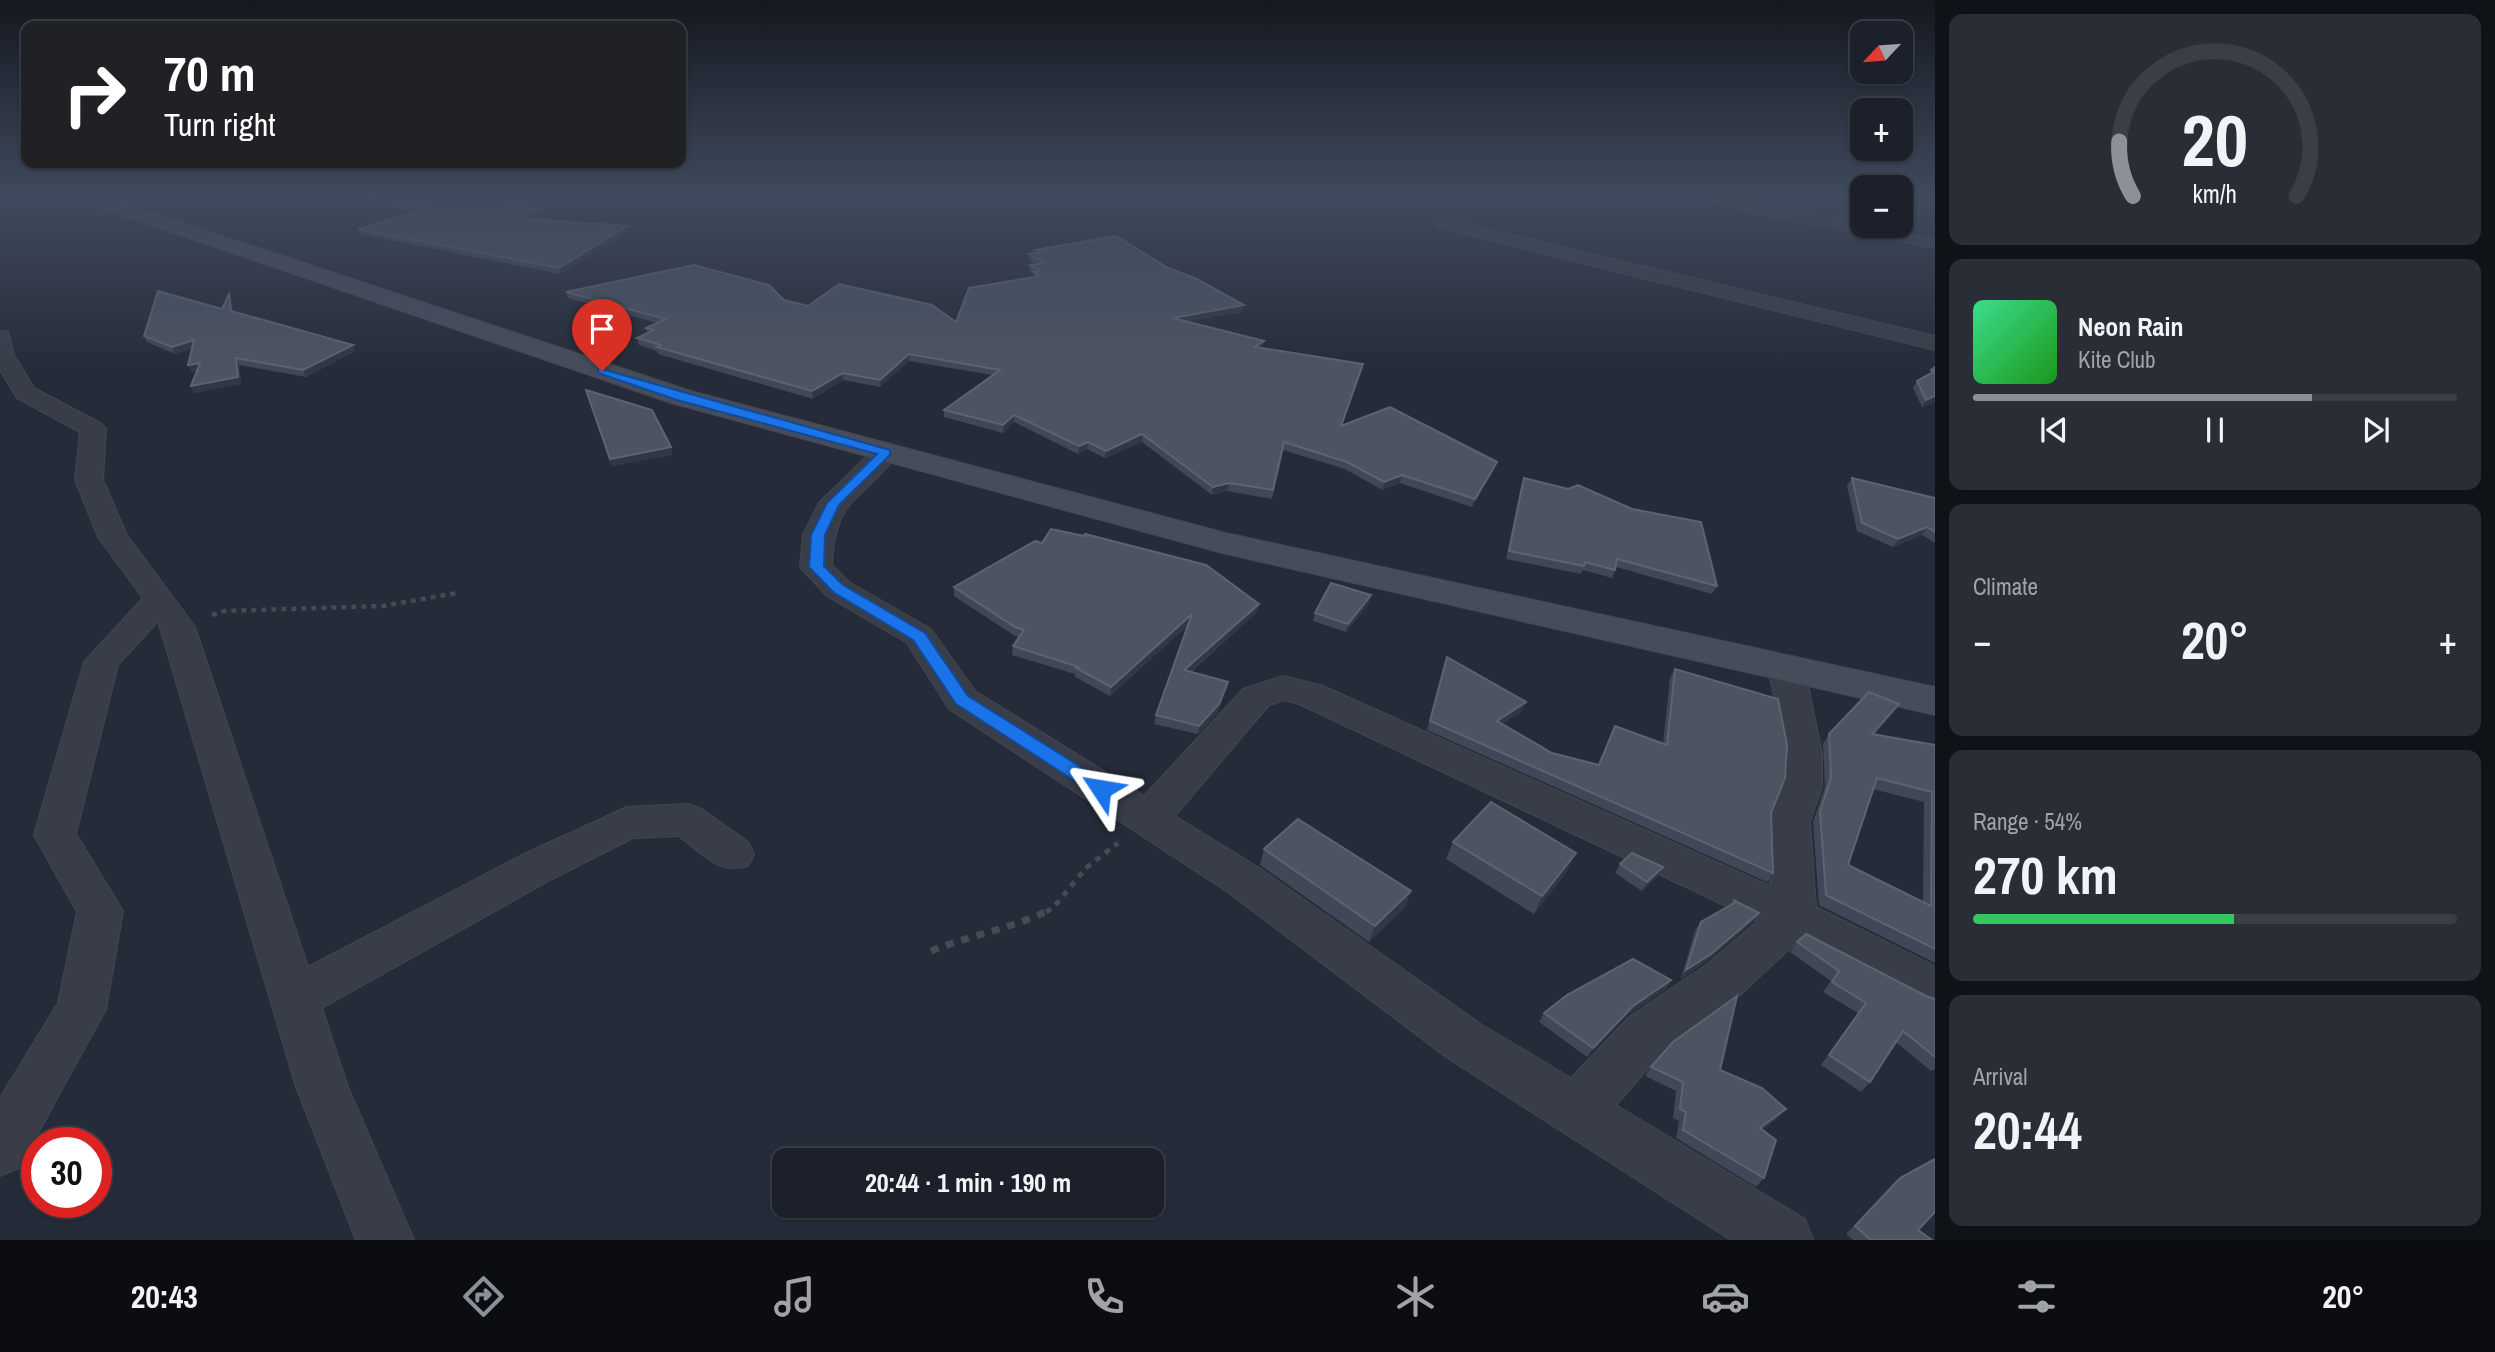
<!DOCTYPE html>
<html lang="en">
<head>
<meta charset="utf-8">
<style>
  body { margin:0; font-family:"Archivo Narrow",sans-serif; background:#292d36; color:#f1f3f6; height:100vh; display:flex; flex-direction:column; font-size:26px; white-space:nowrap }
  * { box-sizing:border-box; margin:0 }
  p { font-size:23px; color:#a0a3a8 }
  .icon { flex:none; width:38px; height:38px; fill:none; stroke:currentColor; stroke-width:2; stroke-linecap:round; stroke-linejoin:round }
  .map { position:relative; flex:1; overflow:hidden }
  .drawer { display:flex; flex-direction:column; gap:14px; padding:14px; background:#0f1217; width:560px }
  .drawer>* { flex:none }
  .banner { position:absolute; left:21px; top:21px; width:665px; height:147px; border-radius:14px; box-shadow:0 2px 5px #0004,0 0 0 2px #3a3e47; background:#202124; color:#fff; overflow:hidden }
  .needle { width:46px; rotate:244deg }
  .controls { position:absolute; left:1850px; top:21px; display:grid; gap:14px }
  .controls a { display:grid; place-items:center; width:63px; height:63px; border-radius:14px; background:#1c202a; box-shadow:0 2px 5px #0004,0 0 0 2px #3a3e47; font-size:35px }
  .speed { position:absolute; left:21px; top:1127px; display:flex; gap:14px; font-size:35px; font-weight:700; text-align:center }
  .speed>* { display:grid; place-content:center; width:91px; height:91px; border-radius:50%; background:#1c202a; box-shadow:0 2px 5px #0004,0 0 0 2px #3a3e47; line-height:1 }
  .speed .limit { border:10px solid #d22; background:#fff; color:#111 }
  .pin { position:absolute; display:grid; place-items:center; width:60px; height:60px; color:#fff; margin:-72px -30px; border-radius:50% 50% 50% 0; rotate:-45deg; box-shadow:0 0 7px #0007 }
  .pin .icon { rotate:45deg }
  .me { position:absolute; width:77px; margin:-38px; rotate:303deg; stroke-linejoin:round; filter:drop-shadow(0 0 5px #0008) }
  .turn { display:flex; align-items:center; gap:24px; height:147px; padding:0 28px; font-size:32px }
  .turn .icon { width:91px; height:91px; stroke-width:2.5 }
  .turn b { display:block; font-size:49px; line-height:60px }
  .big { font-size:52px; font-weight:700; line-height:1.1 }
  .drawer .tile { flex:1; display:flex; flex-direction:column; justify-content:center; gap:10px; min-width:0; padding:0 24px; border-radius:14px; background:#292d36 }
  .drawer .dial { align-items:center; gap:0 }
  .dial svg { height:182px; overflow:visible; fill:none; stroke:#3a3e47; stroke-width:7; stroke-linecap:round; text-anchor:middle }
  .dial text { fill:#f1f3f6; stroke:none }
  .song { display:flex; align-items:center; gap:21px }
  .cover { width:84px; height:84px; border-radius:10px; background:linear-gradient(135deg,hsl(150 70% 55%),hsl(120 70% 35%)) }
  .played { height:7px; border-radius:4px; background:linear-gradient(90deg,#8c9099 70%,#3a3e47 70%) }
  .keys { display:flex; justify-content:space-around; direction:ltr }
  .heat { display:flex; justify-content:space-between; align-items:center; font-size:38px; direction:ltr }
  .charge { height:10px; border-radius:5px; background:linear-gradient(90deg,#34c759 54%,#3a3e47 0) }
  .trip { position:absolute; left:772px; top:1148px; width:392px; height:70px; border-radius:14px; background:#1c202a; box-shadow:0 2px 5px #0004,0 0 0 2px #3a3e47; font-weight:700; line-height:70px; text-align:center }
  .menu { display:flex; height:112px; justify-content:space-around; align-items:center; background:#0b0d11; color:#a0a3a8 }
  .menu .icon { width:49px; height:49px }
  .menu .active { color:#8c9099 }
  .menu b { font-size:32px; color:#f1f3f6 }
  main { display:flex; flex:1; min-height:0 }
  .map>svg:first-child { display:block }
</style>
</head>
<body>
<main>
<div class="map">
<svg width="1935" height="1240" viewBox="0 0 1935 1240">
  <rect width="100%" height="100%" fill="#252b38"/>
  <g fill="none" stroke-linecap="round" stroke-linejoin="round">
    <g stroke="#414651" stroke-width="2">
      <g id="street">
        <path d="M 1686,196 L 1718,196 L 1862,224 L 1862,226 L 1935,238 L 1935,248 L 1694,201 Z"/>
        <path d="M 1446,219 L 1935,336 L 1935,350 L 1440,228 L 1437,224 L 1440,220 Z"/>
        <path d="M 0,331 L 8,332 L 14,355 L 34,388 L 102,424 L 106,429 L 103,480 L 127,535 L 195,627 L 308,967 L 522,855 L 627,807 L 687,804 L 702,809 L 748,842 L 754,854 L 748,866 C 718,875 702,854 679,836 L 633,838 L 552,879 L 322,1008 L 348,1087 L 414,1240 L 356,1240 L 296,1087 L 158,621 L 118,665 L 76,834 L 123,911 L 106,1009 L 19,1168 L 0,1176 L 0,1098 L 58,1003 L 77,912 L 34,835 L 84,662 L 143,598 L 98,537 L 75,480 L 80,432 L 17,398 L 0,370 Z"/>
        <path d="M 886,444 L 895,446 L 899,452 C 865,502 835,492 832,565 L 849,582 L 931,629 L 975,691 L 1144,796 L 1243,689 L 1283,676 L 1323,686 L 1770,886 L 1768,822 L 1782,787 L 1784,754 L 1769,670 L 1775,662 L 1787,659 L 1799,662 L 1805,670 L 1822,754 L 1822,787 L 1810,822 L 1816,907 L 1935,966 L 1935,1010 L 1918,1004 L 1798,941 L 1740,995 L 1665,1049 L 1616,1105 L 1805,1219 L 1813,1240 L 1731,1240 L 1446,1057 L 1229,893 L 949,709 L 907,643 L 827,596 L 800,567 L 803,535 L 819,503 L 877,446 ZM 1285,700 L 1299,704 L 1758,921 L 1706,965 L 1629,1017 L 1571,1078 L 1482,1025 L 1261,869 L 1175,816 L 1269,705 Z"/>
      </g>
    </g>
    <g stroke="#414651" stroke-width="2">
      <path id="secondary" d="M 75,196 L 102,196 L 691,391 L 1226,533 L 1935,687 L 1935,715 L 1222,553 L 671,403 L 77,200 Z"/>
    </g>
    <path stroke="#3f4e51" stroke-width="4.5" stroke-dasharray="5 5" stroke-linecap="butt" d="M 212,615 L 224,611 L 383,606 L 457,593"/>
    <path stroke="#3f4e51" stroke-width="5" stroke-dasharray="6 6" stroke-linecap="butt" d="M 1046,912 L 1053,908 L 1086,868 L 1118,843"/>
    <path stroke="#3f4e51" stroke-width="7" stroke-dasharray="8 8" stroke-linecap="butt" d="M 931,951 C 970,935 1011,929 1049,910"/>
    <use href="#street" fill="#383d48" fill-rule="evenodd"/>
    <use href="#secondary" fill="#474c5b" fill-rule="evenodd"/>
  </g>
  <g fill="#404756" fill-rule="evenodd">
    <path d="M 173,196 L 222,196 L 201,201 Z"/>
    <path d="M 313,196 L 543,196 L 519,205 L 543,213 L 530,219 L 627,226 L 628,231 L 560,274 L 359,234 L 357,229 L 420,211 Z"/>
    <path d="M 1035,250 L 1168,268 L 1243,312 L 1188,321 L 1264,341 L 1262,348 L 1361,371 L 1342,426 L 1497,462 L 1494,470 L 1472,507 L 1400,483 L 1382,490 L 1345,469 L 1283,450 L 1272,499 L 1227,491 L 1212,495 L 1142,442 L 1105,458 L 1087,449 L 1078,454 L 1014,422 L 1003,433 L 944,417 L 944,410 L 992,375 L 909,361 L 880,387 L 843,380 L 813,399 L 658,354 L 657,351 L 639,345 L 637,338 L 647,333 L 646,328 L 657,323 L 568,298 L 566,292 L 784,300 L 808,306 L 956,322 L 1034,277 L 1034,274 L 1030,271 L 1030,265 L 1036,264 L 1029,260 L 1029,254 L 1035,253 Z"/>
    <path d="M 229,294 L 231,300 L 233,312 L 355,351 L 306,377 L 239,365 L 241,384 L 194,393 L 191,386 L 197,371 L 191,372 L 188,365 L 192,348 L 175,354 L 147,342 L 144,336 L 222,309 Z"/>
    <path d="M 1935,367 L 1935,402 L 1922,407 L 1913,388 L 1917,381 L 1929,375 L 1931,370 Z"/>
    <path d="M 586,390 L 671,447 L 672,455 L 612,466 Z"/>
    <path d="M 1524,478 L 1717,586 L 1712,594 L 1616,567 L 1612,578 L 1583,570 L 1581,574 L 1506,559 L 1521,486 Z"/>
    <path d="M 1852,478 L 1935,498 L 1935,543 L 1922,535 L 1893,547 L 1857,531 L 1847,486 Z"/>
    <path d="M 954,587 L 1259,604 L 1257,612 L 1191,672 L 1226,691 L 1217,713 L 1198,734 L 1154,724 L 1156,715 L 1188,625 L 1110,696 L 1075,677 L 1075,674 L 1012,655 L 1013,646 L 1019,637 L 1015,636 L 954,596 Z"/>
    <path d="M 1371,595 L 1369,604 L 1346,632 L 1313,621 L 1315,613 Z"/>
    <path d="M 1447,657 L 1526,702 L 1522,711 L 1502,724 L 1552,753 L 1598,765 L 1615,726 L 1663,744 L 1670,678 L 1675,669 L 1771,813 L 1773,873 L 1767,882 L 1427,730 Z"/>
    <path d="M 1899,704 L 1892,714 L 1874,735 L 1935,745 L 1935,963 L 1819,905 L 1813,822 L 1825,787 L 1823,744 L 1829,734 ZM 1873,789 L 1924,802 L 1923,902 L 1848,865 Z"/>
    <path d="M 1453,842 L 1567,871 L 1534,914 L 1446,859 Z"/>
    <path d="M 1264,849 L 1411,891 L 1405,907 L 1369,942 L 1260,865 Z"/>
    <path d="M 1620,864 L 1658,876 L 1642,891 L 1615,873 Z"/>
    <path d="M 1733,900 L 1759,913 L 1753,922 L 1704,963 L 1681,979 L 1695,931 L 1701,922 L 1729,906 Z"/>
    <path d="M 1797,942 L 1935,999 L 1935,1069 L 1931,1071 L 1896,1042 L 1870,1082 L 1861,1092 L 1821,1065 L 1858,1013 L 1823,992 L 1831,981 L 1790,952 Z"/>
    <path d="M 1671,980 L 1666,989 L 1627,1015 L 1587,1057 L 1539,1022 L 1544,1013 Z"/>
    <path d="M 1651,1067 L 1720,1070 L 1778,1118 L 1762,1130 L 1764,1178 L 1756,1187 L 1676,1138 L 1679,1121 L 1673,1118 L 1676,1091 L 1645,1076 Z"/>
    <path d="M 1900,1178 L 1918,1230 L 1932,1240 L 1853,1240 L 1846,1234 Z"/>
  </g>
  <g fill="#303745">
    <path d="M 199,196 L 222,196 L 201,201 Z"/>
    <path d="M 529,196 L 543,196 L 508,210 L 506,204 Z"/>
    <path d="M 542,207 L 543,213 L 520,224 L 519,218 Z"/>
    <path d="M 627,226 L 628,231 L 560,274 L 559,268 Z"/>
    <path d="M 229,294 L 231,300 L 233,317 L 231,311 Z"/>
    <path d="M 1244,305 L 1243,312 L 1172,324 L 1173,318 Z"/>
    <path d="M 194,340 L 196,347 L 175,354 L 172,347 Z"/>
    <path d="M 1264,341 L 1263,348 L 1254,354 L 1255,347 Z"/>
    <path d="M 353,345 L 355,351 L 306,377 L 303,370 Z"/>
    <path d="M 909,354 L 909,361 L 880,387 L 880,380 Z"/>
    <path d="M 236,358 L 239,365 L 241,384 L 194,393 L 191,386 Z"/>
    <path d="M 200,363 L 203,370 L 191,372 L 188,365 Z"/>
    <path d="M 843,373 L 843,380 L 813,399 L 812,391 Z"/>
    <path d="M 1935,396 L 1935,402 L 1922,407 L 1926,400 Z"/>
    <path d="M 1014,415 L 1014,422 L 1003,433 L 1003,425 Z"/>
    <path d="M 1142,434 L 1142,442 L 1105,458 L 1106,451 Z"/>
    <path d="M 1088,442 L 1087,449 L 1078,454 L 1079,446 Z"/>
    <path d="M 671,447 L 672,455 L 612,466 L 610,459 Z"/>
    <path d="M 1497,462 L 1494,470 L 1472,507 L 1475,499 Z"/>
    <path d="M 1402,475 L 1400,483 L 1382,490 L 1384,482 Z"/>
    <path d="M 1229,483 L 1227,491 L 1212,495 L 1213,487 Z"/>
    <path d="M 1927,527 L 1922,535 L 1893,547 L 1898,539 Z"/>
    <path d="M 1371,595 L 1369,604 L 1346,632 L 1348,624 Z"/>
    <path d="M 1259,604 L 1257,612 L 1183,678 L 1184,670 Z"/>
    <path d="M 1192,614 L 1191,623 L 1110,696 L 1111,687 Z"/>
    <path d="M 1228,682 L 1226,691 L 1217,713 L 1198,734 L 1199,726 Z"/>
    <path d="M 1526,702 L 1522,711 L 1494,730 L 1497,721 Z"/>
    <path d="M 1899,704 L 1892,714 L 1865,744 L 1872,734 Z"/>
    <path d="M 1576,853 L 1567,871 L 1534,914 L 1542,896 Z"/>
    <path d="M 1663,867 L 1658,876 L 1642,891 L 1647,882 Z"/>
    <path d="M 1411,891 L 1405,907 L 1369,942 L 1375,926 Z"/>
    <path d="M 1759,913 L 1753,922 L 1704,963 L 1681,979 L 1686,970 Z"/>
    <path d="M 1671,980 L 1666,989 L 1627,1015 L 1587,1057 L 1593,1048 L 1633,1006 Z"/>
    <path d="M 1786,1109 L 1778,1118 L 1753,1137 L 1760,1128 Z"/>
  </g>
  <g fill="#4c5462" stroke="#5c6371" stroke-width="2" fill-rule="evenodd">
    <path d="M 347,196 L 529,196 L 506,204 L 542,207 L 519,218 L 627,226 L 559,268 L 357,229 L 432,208 Z"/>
    <path d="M 1116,236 L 1168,268 L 1197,279 L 1244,305 L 1173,318 L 1264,341 L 1255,347 L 1363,364 L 1341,426 L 1390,407 L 1497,462 L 1475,499 L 1402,475 L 1384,482 L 1347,462 L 1284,442 L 1273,490 L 1229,483 L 1213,487 L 1142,434 L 1106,451 L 1088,442 L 1079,446 L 1014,415 L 1003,425 L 944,410 L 1000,370 L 909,354 L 880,380 L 843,373 L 812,391 L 657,347 L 661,345 L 637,338 L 654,330 L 646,328 L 666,319 L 566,292 L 694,265 L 769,285 L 784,300 L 808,306 L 839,284 L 932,305 L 956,322 L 969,288 L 1040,276 L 1034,272 L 1039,271 L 1030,265 L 1044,263 L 1029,254 L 1040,252 L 1035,250 Z"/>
    <path d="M 158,291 L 222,309 L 229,294 L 231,311 L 353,345 L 303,370 L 236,358 L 238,377 L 191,386 L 200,363 L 188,365 L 194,340 L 172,347 L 144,336 Z"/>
    <path d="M 1935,367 L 1935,396 L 1926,400 L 1917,381 L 1935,371 L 1931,370 Z"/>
    <path d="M 586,390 L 652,410 L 671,447 L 610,459 Z"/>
    <path d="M 1524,478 L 1568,489 L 1578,485 L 1632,509 L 1701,522 L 1717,586 L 1617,559 L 1615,570 L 1585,562 L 1584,566 L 1509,551 Z"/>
    <path d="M 1852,478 L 1935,498 L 1935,532 L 1927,527 L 1898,539 L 1862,523 Z"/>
    <path d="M 1051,529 L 1084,536 L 1085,534 L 1206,565 L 1259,604 L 1184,670 L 1228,682 L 1219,704 L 1199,726 L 1156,715 L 1192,614 L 1111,687 L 1076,668 L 1079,667 L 1013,646 L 1024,630 L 1015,627 L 954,587 L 1035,541 L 1042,543 Z"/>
    <path d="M 1331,583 L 1371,595 L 1348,624 L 1315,613 Z"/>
    <path d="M 1447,657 L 1526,702 L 1497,721 L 1552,753 L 1599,765 L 1615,726 L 1667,745 L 1675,669 L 1778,699 L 1787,745 L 1785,778 L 1771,813 L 1773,873 L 1430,721 Z"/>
    <path d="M 1869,692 L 1899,704 L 1872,734 L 1935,745 L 1935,949 L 1826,895 L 1820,812 L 1831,777 L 1829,734 ZM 1877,778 L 1932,792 L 1931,906 L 1848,865 Z"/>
    <path d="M 1491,802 L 1576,853 L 1542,896 L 1453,842 Z"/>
    <path d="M 1298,819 L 1411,891 L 1375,926 L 1264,849 Z"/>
    <path d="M 1632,853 L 1663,867 L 1647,882 L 1620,864 Z"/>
    <path d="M 1733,900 L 1759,913 L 1711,954 L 1686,970 L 1701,922 L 1736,902 Z"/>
    <path d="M 1806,934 L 1926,996 L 1935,999 L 1935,1057 L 1903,1031 L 1870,1082 L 1829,1055 L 1866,1003 L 1832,982 L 1839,971 L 1797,942 Z"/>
    <path d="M 1633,959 L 1671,980 L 1633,1006 L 1593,1048 L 1544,1013 L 1567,995 Z"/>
    <path d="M 1737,996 L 1720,1070 L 1762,1088 L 1786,1109 L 1760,1128 L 1776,1140 L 1764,1178 L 1683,1130 L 1686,1112 L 1680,1109 L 1683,1082 L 1651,1067 L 1673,1042 Z"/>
    <path d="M 1935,1159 L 1935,1212 L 1918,1230 L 1932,1240 L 1871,1240 L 1855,1226 L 1900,1178 Z"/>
  </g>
  <linearGradient id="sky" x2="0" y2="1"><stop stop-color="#14181f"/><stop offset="0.53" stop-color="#404a5e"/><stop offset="1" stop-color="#404a5e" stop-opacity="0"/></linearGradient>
  <rect width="1935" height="370" fill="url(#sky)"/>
  <path fill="#1a73e8" stroke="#114b97" stroke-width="2" d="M 598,368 L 890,450 L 890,455 L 839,505 L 825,535 L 824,566 L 843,585 L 925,633 L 968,696 L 1108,784 L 1111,789 L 1108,794 L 1095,794 L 956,704 L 913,640 L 833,592 L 809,567 L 811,535 L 827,503 L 877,454 L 677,400 L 598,373 Z"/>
</svg>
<div class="controls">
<a><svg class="needle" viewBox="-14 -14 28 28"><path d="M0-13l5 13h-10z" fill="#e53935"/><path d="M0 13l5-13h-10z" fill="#a0a3a8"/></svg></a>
<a>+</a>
<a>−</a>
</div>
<div class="speed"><div class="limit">30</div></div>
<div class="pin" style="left:602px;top:371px;background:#d93025"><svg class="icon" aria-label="arrive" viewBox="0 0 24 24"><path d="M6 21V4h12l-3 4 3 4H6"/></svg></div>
<svg class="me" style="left:1101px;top:789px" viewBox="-20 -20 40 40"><path d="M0-17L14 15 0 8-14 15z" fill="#1a73e8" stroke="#fff" stroke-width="4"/></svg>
<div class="trip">20:44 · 1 min · 190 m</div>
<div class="banner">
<div class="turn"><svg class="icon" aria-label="right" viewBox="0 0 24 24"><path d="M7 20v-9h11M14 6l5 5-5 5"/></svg><div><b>70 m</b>Turn right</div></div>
</div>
</div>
<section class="drawer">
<div class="tile dial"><svg viewBox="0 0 100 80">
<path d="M14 69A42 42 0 1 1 86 69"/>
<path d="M14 69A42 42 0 0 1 8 45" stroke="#8c9099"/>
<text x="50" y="56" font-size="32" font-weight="700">20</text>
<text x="50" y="72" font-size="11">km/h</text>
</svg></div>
<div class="tile">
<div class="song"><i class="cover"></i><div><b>Neon Rain</b><p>Kite Club</p></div></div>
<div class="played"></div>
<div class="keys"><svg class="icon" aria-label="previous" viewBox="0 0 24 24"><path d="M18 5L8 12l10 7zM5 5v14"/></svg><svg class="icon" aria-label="pause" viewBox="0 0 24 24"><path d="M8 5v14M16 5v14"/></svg><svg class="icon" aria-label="next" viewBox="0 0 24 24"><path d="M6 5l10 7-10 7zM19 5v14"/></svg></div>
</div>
<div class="tile"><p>Climate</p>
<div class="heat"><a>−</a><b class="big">20°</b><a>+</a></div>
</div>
<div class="tile"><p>Range · 54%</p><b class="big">270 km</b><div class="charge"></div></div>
<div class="tile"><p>Arrival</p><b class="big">20:44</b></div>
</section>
</main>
<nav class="menu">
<b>20:43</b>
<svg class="icon active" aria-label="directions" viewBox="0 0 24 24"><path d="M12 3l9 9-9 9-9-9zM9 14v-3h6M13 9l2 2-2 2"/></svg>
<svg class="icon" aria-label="music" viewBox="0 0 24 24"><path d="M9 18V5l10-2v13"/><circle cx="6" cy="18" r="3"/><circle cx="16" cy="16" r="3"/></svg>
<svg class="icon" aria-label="phone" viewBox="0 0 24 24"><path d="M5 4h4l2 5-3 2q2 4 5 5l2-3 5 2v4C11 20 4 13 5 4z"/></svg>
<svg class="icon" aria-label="climate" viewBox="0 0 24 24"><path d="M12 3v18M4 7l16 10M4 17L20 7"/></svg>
<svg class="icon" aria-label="car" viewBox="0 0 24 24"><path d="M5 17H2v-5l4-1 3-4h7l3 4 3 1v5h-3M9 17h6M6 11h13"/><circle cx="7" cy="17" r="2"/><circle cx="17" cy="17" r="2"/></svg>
<svg class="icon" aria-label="filters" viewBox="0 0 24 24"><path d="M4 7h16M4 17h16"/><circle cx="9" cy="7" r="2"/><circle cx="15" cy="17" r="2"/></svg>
<b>20°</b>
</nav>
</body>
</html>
